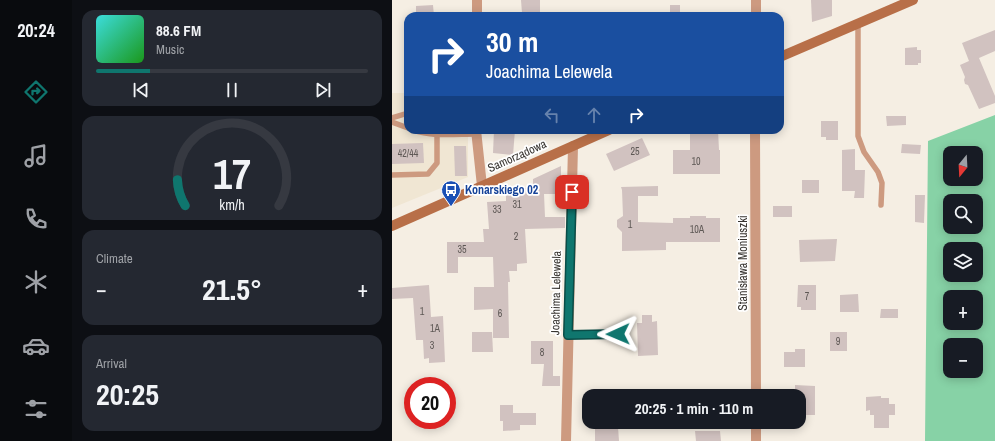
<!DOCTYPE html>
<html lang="en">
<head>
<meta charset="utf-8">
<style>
  body { margin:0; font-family:"Archivo Narrow",sans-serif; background:#242831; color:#f1f3f6; height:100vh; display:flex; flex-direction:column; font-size:15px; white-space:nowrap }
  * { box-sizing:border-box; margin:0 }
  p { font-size:13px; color:#9ea1a6 }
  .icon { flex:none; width:22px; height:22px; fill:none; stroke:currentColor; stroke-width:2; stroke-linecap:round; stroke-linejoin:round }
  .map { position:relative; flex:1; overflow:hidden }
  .details { display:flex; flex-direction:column; gap:10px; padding:10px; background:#0d0f14; width:320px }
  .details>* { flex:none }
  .banner { position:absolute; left:12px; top:12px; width:380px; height:122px; border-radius:12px; box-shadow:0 2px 10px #0003; background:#1a4fa0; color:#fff; overflow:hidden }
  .needle { width:26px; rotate:198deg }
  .buttons { position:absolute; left:551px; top:146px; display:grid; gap:8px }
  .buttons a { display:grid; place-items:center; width:40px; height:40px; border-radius:8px; background:#171b24; box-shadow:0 2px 10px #0003; font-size:20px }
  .speed { position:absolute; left:12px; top:377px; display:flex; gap:8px; font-size:20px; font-weight:700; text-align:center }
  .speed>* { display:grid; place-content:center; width:52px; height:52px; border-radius:50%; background:#171b24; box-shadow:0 2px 10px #0003; line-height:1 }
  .speed .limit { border:6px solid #d22; background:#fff; color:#111 }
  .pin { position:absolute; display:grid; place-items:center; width:34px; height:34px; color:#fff; margin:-17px; border-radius:8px; box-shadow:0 2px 6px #0006 }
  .me { position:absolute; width:44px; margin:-22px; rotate:269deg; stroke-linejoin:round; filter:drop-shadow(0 0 3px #0008) }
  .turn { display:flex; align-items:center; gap:14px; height:84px; padding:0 16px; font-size:18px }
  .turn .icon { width:52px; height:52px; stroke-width:2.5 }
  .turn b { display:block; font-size:28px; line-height:34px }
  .lanes { display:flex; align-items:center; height:38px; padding:0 16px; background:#0003; justify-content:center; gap:20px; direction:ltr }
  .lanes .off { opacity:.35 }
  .big { font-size:30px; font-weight:800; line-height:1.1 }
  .details .widget { flex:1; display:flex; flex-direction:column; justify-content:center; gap:6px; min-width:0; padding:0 14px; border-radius:12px; background:#242831 }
  .details .dial { align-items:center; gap:0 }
  .dial svg { height:104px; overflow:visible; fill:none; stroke:#363941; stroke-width:7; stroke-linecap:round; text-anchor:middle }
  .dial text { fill:#f1f3f6; stroke:none }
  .song { display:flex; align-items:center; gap:12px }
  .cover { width:48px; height:48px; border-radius:6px; background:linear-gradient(135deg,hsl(180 70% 55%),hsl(120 70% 35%)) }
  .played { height:4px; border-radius:2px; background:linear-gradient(90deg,#0f766e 20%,#363941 20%) }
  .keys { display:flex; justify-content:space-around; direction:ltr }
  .heat { display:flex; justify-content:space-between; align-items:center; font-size:22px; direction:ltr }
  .trip { position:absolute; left:190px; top:389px; width:224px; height:40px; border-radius:12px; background:#171b24; box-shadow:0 2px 10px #0003; font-weight:800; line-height:40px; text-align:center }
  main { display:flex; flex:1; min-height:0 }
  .dock { display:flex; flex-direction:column; width:72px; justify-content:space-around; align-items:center; background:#090b0e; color:#9ea1a6 }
  .dock .icon { width:28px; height:28px }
  .dock .current { color:#0f766e }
  .dock b { font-size:18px; color:#f1f3f6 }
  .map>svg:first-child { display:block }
</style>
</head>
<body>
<main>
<nav class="dock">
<b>20:24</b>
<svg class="icon current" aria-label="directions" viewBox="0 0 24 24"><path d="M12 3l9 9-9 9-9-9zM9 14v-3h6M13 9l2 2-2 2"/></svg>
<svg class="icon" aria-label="music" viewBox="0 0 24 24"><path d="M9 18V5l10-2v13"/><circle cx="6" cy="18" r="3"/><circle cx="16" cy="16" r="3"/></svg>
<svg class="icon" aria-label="phone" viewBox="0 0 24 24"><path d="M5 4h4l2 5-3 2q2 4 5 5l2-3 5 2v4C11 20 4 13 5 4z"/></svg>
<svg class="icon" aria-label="climate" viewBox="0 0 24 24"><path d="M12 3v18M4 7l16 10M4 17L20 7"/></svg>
<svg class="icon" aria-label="car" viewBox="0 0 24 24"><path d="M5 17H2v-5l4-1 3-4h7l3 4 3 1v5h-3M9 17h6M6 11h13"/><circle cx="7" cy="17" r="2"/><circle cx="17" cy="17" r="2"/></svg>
<svg class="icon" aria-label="filters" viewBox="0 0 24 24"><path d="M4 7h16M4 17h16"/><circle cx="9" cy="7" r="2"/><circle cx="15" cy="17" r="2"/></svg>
</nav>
<section class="details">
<div class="widget">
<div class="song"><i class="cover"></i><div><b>88.6 FM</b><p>Music</p></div></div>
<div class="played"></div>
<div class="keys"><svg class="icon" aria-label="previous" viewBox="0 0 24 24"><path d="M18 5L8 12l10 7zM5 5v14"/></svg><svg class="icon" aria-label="pause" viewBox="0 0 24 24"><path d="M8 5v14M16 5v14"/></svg><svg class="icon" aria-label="next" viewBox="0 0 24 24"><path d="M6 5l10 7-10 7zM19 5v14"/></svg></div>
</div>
<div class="widget dial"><svg viewBox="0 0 100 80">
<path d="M14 69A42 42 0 1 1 86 69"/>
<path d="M14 69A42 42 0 0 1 8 49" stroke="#0f766e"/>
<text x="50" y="56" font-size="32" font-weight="700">17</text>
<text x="50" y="72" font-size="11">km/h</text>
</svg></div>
<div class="widget"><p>Climate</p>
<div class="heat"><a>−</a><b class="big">21.5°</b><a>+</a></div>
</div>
<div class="widget"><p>Arrival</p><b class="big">20:25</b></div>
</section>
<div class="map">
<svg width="603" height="441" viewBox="0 0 603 441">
  <rect width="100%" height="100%" fill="#f5eee3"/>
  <path fill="#f0e6d3" d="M 0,93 L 16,93 L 16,130 L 76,130 L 76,177 L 0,208 Z"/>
  <path fill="#87d2a6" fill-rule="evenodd" d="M 603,115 L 603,441 L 533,441 L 536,141 ZM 558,153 L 584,153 L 584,179 L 558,179 ZM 558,201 L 584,201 L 584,227 L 558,227 ZM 558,249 L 584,249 L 584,275 L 558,275 ZM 558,297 L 584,297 L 584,323 L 558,323 ZM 558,345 L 584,345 L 584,371 L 558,371 Z"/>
  <g fill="#d1c2c0">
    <path d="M 129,0 L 148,0 L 148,13 L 130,13 Z"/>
    <path d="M 419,0 L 440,0 L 440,16 L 420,22 Z"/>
    <path d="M 41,5 L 42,16 L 24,16 L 24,6 Z"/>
    <rect x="278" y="5" width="10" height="11"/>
    <path d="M 603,30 L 603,51 L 587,58 L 603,96 L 603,103 L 587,109 L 576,85 L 573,84 L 572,80 L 573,77 L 568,65 L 577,61 L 570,43 Z"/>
    <path d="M 525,47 L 525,50 L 529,50 L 529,63 L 526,63 L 526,65 L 513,65 L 513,48 Z"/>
    <path d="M 494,116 L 514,116 L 514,125 L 495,126 Z"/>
    <path d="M 429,121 L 446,121 L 446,140 L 434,140 L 434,137 L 429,137 Z"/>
    <path d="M 102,130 L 123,130 L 121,155 L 101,153 Z"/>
    <path d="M 298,130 L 326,130 L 327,150 L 328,150 L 328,174 L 281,174 L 281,150 L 298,150 Z"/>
    <path d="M 250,138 L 258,155 L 222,171 L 214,154 Z"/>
    <path d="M 31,143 L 32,163 L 0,164 L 0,144 Z"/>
    <path d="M 510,144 L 529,145 L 528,154 L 509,153 Z"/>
    <path d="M 62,146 L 74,146 L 75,176 L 63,176 Z"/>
    <path d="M 463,149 L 463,170 L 473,170 L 472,198 L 462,198 L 463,191 L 450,191 L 450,150 Z"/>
    <path d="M 169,166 L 169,189 L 165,189 L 165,194 L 152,194 L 153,217 L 173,217 L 173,228 L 133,229 L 135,263 L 125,264 L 125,271 L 117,271 L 118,282 L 116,282 L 117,338 L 101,338 L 101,309 L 82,310 L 82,287 L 102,287 L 101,257 L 66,257 L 66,273 L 55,273 L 55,242 L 92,242 L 91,229 L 97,229 L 95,202 L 114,201 L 114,189 L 120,189 L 120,188 L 141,188 L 141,179 Z"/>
    <rect x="410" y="180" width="17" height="13"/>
    <path d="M 266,186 L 266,196 L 246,196 L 246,222 L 281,223 L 281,218 L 298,218 L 298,216 L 314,216 L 314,218 L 328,218 L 328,242 L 274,242 L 274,250 L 230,251 L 230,232 L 225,227 L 225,220 L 231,216 L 230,190 L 229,187 Z"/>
    <path d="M 523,195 L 533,195 L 532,223 L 523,222 Z"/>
    <rect x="381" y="206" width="19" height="11"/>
    <path d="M 445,239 L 443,261 L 408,262 L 407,240 Z"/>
    <path d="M 37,285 L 39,317 L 51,316 L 53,362 L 37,363 L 37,358 L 32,359 L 31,340 L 24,340 L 21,298 L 0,299 L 0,288 Z"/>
    <path d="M 406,285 L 424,285 L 424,310 L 409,310 L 409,307 L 405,307 Z"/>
    <path d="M 466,294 L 467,312 L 448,312 L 448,295 Z"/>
    <path d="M 489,309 L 506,309 L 506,318 L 488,318 Z"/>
    <path d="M 250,315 L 260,315 L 260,322 L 265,321 L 266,355 L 246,356 L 245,323 L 250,323 Z"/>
    <path d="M 80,332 L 100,332 L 101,352 L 80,352 Z"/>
    <rect x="438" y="332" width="17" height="19"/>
    <path d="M 139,341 L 161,341 L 161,376 L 168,376 L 168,386 L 150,386 L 152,364 L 139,364 Z"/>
    <path d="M 403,349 L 413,349 L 413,367 L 392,367 L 392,352 L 403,352 Z"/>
    <path d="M 403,385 L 423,386 L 423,415 L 407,415 L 407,396 L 403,396 Z"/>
    <path d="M 489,396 L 489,398 L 497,398 L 497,404 L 503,404 L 503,415 L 497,415 L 497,428 L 482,428 L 482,415 L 478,415 L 478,410 L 474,411 L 474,397 Z"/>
    <path d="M 108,405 L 121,405 L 121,413 L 144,413 L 144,425 L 128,425 L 128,430 L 111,431 L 111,421 L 108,421 Z"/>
    <path d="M 226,427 L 227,441 L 203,441 L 203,428 Z"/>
    <path d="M 303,431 L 328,431 L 329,441 L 304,441 Z"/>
  </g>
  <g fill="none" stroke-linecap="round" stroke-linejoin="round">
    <g stroke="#cd9a80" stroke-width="5.5">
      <path d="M 466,25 L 466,136 L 472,152 L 486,172 L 490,183 L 489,205"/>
      <path d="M 0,118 L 16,113"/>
      <path d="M 0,122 L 16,128"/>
      <path d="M 21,130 C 40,137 64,134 84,134"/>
      <path d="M 0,175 L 36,174 L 45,163 L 45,133"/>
      <path d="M 176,335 L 226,334"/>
    </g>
    <g stroke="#cd9a80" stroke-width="10">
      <path d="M 85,16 L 85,0"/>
      <path d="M 364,16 L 364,0"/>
      <path d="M 84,130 L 90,186"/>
      <path d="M 363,130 L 364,396"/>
      <path d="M 364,422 L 364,441"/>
      <path d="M 174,441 L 181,146"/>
    </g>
    <g stroke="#b86f48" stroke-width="10">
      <path d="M 388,57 L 521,0"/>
      <path d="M 0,226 L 217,130"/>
    </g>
  </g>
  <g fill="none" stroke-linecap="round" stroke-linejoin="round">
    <g stroke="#0a4d48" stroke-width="10">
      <path id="route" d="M 180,192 L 176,335 L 226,334"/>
    </g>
    <use href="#route" stroke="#0f766e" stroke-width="7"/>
  </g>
  <defs>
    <g id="bus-pin" transform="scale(1)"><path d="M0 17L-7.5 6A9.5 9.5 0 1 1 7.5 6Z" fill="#1a4fb4" stroke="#fff"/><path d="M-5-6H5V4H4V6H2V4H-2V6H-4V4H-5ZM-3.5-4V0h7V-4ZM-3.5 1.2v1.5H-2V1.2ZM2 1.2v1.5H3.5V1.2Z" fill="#fff"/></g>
  </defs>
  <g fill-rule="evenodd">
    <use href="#bus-pin" x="59" y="190"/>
  </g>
  <g text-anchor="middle" stroke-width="3.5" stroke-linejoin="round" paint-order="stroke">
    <g font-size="10" fill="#5e5855">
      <text x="243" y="155">25</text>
      <text x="16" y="157">42/44</text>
      <text x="304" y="165">10</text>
      <text x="125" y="208">31</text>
      <text x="105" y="213">33</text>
      <text x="238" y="228">1</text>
      <text x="305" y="233">10A</text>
      <text x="124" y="240">2</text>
      <text x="70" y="253">35</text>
      <text x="415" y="300">7</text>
      <text x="30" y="315">1</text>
      <text x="108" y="317">6</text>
      <text x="43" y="332">1A</text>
      <text x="446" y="345">9</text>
      <text x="40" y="349">3</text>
      <text x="150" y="356">8</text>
    </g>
    <g font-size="12" fill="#383531" stroke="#fff">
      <text transform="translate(125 156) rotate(-24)" y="4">Samorządowa</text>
      <text transform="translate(351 263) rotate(-90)" y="4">Stanisława Moniuszki</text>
      <text transform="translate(164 293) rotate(-89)" y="4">Joachima Lelewela</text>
    </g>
    <g font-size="12" font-weight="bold" fill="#164399" stroke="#fff" text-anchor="start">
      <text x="73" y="194">Konarskiego 02</text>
    </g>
  </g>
</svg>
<div class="buttons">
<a><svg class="needle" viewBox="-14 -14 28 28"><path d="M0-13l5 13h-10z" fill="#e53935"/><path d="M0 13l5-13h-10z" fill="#9ea1a6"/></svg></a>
<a><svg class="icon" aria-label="search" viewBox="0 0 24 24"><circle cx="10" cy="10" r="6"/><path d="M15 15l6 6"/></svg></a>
<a><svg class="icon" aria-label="layers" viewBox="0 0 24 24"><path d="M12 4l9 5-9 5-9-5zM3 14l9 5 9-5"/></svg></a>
<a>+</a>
<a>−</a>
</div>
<div class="speed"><div class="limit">20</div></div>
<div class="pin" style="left:180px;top:192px;background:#d93025"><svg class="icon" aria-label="arrive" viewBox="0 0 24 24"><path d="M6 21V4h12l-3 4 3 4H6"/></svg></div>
<svg class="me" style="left:226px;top:334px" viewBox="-20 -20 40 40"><path d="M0-17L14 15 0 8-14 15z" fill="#0f766e" stroke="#fff" stroke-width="4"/></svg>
<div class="trip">20:25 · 1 min · 110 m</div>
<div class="banner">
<div class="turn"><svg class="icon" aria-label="right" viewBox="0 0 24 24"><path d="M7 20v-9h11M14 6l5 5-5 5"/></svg><div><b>30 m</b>Joachima Lelewela</div></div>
<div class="lanes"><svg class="icon off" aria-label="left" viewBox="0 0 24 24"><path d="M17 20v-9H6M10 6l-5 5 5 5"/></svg><svg class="icon off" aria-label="ahead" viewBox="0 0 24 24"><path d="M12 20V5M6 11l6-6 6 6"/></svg><svg class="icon" aria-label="right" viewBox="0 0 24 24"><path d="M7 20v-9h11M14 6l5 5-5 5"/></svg></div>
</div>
</div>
</main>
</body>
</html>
